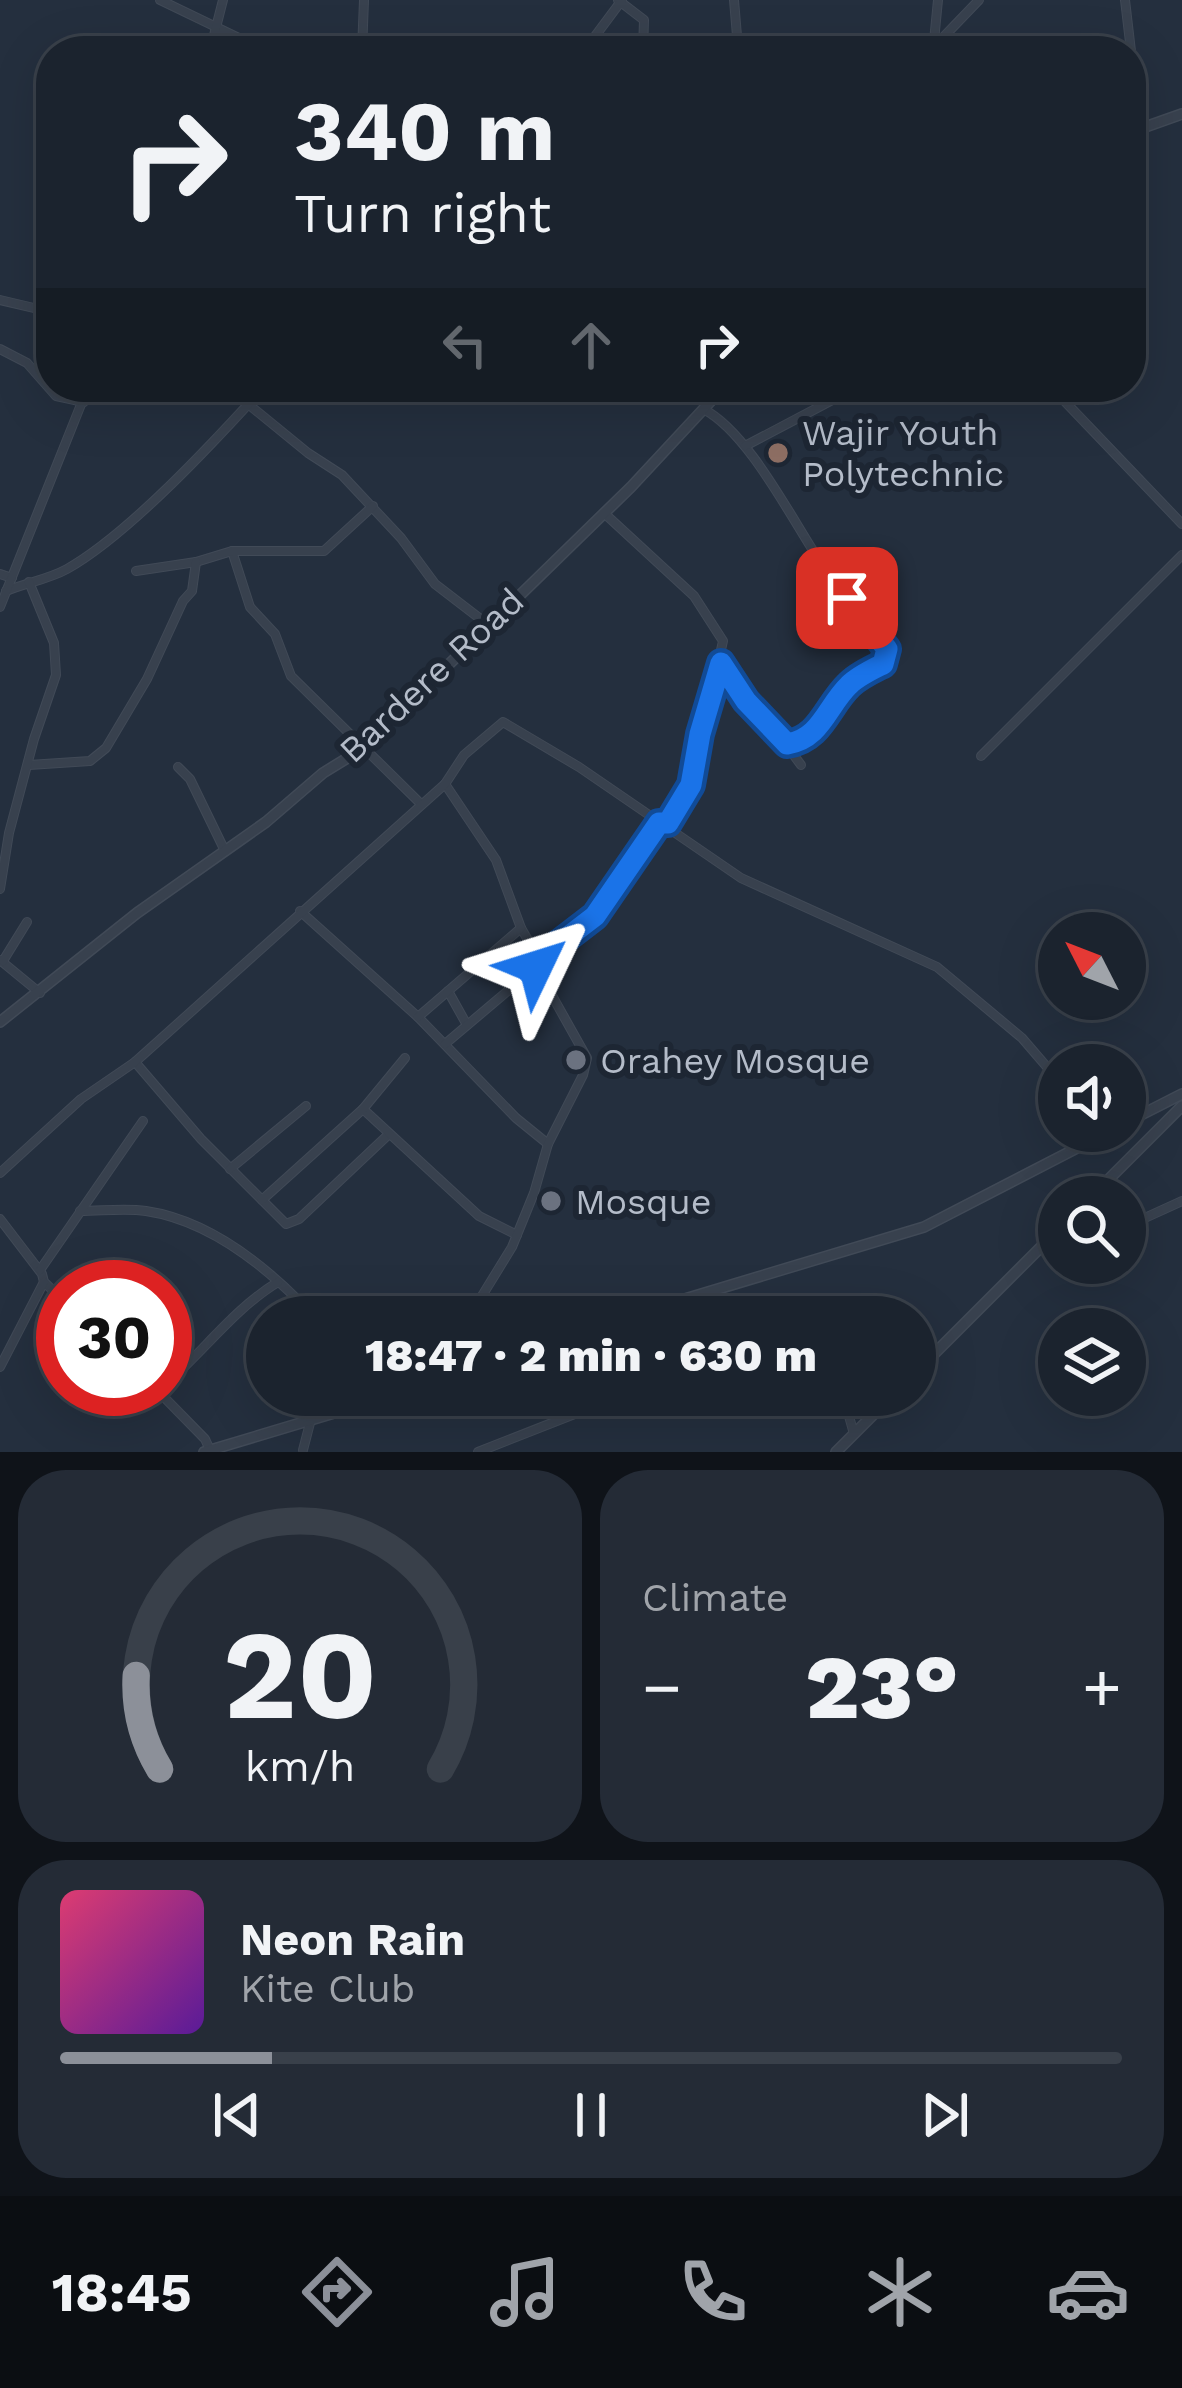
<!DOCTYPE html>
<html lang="en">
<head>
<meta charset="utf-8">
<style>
  body { margin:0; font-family:"Work Sans",sans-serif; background:#242b36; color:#f1f3f6; height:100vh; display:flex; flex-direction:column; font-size:45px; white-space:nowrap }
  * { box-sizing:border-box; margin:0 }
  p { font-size:39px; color:#a0a4aa }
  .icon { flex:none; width:66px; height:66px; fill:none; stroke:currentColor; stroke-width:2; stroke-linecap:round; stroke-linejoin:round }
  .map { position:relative; height:1452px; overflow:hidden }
  .details { display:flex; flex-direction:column; gap:18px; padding:18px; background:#0f1319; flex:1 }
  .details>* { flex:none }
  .hud { position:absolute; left:36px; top:36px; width:1110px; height:366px; border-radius:48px; box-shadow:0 12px 48px #0002,0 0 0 3px #39404a; background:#1b232e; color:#f1f3f6; overflow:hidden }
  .needle { width:78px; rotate:312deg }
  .fabs { position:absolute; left:1038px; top:912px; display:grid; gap:24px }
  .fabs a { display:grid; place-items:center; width:108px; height:108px; border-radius:50%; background:#1b232e; box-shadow:0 12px 48px #0002,0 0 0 3px #39404a; font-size:60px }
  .speed { position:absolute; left:36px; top:1260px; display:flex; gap:24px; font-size:60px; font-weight:700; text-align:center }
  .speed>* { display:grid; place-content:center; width:156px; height:156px; border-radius:50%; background:#1b232e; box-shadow:0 12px 48px #0002,0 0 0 3px #39404a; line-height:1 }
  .speed .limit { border:18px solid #d22; background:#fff; color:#111 }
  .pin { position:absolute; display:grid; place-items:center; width:102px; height:102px; color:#fff; margin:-51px; border-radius:24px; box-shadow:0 6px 18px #0006 }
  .me { position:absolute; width:132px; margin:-66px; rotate:49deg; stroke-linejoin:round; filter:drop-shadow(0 0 9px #0008) }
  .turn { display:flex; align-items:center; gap:42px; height:252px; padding:0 60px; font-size:54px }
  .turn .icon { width:156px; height:156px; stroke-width:2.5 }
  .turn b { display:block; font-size:84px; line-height:102px }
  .lanes { display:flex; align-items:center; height:114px; padding:0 60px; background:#0003; justify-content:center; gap:60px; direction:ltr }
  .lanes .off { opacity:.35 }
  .big { font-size:90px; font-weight:800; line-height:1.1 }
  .details .card { flex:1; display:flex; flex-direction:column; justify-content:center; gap:18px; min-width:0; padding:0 42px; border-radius:48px; background:#242b36 }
  .details .dial { align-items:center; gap:0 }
  .dial svg { height:312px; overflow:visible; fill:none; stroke:#39404a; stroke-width:7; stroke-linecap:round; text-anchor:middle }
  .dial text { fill:#f1f3f6; stroke:none }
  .song { display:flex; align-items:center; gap:36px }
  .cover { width:144px; height:144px; border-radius:18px; background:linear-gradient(135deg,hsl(340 70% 55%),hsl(270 70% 35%)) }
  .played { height:12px; border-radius:6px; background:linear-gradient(90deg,#8c9099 20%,#39404a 20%) }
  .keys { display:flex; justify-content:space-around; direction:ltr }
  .heat { display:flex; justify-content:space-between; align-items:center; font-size:66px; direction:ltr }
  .details .tiles { flex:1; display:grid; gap:18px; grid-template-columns:1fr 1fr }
  .card:last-child { grid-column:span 2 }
  .trip { position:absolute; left:246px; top:1296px; width:690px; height:120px; border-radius:60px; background:#1b232e; box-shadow:0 12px 48px #0002,0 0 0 3px #39404a; font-weight:800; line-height:120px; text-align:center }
  .tab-bar { display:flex; height:192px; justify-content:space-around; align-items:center; background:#0b0e12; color:#a0a4aa }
  .tab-bar .icon { width:84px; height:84px }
  .tab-bar .selected { color:#8c9099 }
  .tab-bar b { font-size:54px; color:#f1f3f6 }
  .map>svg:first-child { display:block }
</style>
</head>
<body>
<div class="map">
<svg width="1182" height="1452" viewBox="0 0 1182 1452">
  <rect width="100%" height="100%" fill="#242f3e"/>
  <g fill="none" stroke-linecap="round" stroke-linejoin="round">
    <g stroke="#414a57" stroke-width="10">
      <g id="minor">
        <path d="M 160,0 L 241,39 L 255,51"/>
        <path d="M 618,0 L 644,20 L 643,51"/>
        <path d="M 1125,0 L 1131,51"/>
        <path d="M 934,41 L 938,0"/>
        <path d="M 210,51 L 223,0"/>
        <path d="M 362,51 L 364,0"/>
        <path d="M 584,51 L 622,0"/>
        <path d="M 731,51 L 738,48 L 734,0"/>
        <path d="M 930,51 L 979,0"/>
        <path d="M 1131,55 L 1131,97"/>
        <path d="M 43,202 L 51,208"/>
        <path d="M 0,300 L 51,312"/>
        <path d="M 0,349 L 27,363 L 56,396 L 84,402"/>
        <path d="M 1051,387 L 1182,524"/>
        <path d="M 248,404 L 308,453 L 342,475 L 401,538 L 435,584 L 487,624"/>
        <path d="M 703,409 C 749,432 793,522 823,566 C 842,595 866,622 887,649 L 883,664 C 871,670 858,675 849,685 C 827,706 821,739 787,744 L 746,701 L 721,664"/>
        <path d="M 745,446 L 857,387"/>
        <path d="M 232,551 L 250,607 L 275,634 L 291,676 L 420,803"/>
        <path d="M 136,571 L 196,562 L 232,551 L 324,551 L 373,506"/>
        <path d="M 0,574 L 12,578"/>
        <path d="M 6,591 C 26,583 49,579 67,569 C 129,534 215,441 264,387"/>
        <path d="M 0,607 L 88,387"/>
        <path d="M 787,746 L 801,765"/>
        <path d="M 981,756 L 1182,555"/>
        <path d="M 29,765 L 90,761 L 106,748 L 147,679 L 183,601 L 192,591 L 196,562"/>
        <path d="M 178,767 L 190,779 L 225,851"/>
        <path d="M 445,784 L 496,860 L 521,928 L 539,959"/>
        <path d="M 0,889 L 9,833 L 34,739 L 56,675 L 54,643 L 29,582"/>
        <path d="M 300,911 L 418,1017 L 516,1118 L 548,1144"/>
        <path d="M 0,960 L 40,993"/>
        <path d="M 3,961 L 27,922"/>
        <path d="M 448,991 L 467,1025"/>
        <path d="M 418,1017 L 521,928"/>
        <path d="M 445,1044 L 536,967 L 539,959 L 595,917 L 659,823 L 668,823 L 691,785 L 723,641 L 694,596 L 604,513"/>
        <path d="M 135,1062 L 201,1139 L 286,1224 L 299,1219 L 389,1134"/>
        <path d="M 363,1109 L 479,1216 L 517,1235"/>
        <path d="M 230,1169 L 306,1106"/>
        <path d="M 0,1173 L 81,1099 L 135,1062 L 445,784 L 464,755 L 503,722 L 579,767 L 741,878 L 937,967 L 1022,1038 L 1059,1081"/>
        <path d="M 262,1200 L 363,1109 L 405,1058"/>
        <path d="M 80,1211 C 102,1211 125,1208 146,1211 C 206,1220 258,1260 299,1301"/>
        <path d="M 0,1219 L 42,1274 L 44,1282 L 63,1300"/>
        <path d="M 1125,1227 L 1182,1201"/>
        <path d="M 1049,1239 L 1059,1245"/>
        <path d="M 40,1270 L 143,1121"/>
        <path d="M 469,1317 L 512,1247 L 534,1193 L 548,1144 L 583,1075 L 587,1058 L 536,967"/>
        <path d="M 0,1367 L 44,1282"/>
        <path d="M 165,1385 C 204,1351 235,1308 278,1282"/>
        <path d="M 156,1389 L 205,1439 L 210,1450"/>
        <path d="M 843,1395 L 854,1434"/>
        <path d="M 303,1450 L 310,1423"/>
        <path d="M 478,1452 L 623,1395"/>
      </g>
    </g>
    <g stroke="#414a57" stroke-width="12">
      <g id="tertiary">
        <path d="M 1131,132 L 1182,114"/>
        <path d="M 0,1022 L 137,913 L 266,822 L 323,773 L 362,749 L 631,487 L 724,387"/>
        <path d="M 1125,1123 L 1182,1094"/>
        <path d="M 1091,1197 L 1182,1106"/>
        <path d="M 625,1317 L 924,1227 L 1110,1131"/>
        <path d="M 915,1373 L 1059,1229"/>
        <path d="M 204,1452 L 394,1395"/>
        <path d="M 836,1452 L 893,1395"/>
      </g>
    </g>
    <use href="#minor" stroke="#38414e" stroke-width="8"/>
    <use href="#tertiary" stroke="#38414e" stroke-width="9"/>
  </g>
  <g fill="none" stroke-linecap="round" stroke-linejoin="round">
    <g stroke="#114b97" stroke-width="30">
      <path id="route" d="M 536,967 L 539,959 L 595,916 L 659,823 L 668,823 L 691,785 L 700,734 L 721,663 L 746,701 L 787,744 C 821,739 827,706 849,685 C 858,676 871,670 883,664 L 887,649 L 847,598"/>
    </g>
    <use href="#route" stroke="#1a73e8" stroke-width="21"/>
  </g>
  <circle fill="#8d6e63" stroke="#1d2633" stroke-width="4.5" cx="778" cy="453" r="12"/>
  <g fill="#6b7280" stroke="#1d2633" stroke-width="4.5">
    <circle cx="576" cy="1060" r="12"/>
    <circle cx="551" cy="1201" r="12"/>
  </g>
  <g text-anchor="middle" stroke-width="12" stroke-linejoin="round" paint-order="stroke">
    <g font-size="36" fill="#b4bcc9" stroke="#1d2633" text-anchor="start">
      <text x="802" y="445">Wajir Youth<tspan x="802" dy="41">Polytechnic</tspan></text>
      <text x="600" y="1073">Orahey Mosque</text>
      <text x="575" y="1214">Mosque</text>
    </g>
    <g font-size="36" fill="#b4bcc9" stroke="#1d2633">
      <text transform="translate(431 675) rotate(-43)" y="13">Bardere Road</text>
    </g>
  </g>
</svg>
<div class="fabs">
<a><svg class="needle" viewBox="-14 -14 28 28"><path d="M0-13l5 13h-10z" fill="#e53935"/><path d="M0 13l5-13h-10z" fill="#a0a4aa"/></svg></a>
<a><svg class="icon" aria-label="sound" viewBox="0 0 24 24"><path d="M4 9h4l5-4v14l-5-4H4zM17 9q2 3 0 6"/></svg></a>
<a><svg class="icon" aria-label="search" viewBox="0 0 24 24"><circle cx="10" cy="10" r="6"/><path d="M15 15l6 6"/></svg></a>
<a><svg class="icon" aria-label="layers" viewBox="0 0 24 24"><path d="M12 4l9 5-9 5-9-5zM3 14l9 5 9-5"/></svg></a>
</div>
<div class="speed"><div class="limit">30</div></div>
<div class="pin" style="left:847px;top:598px;background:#d93025"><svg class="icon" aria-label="arrive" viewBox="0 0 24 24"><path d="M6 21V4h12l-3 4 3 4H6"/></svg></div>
<svg class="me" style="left:536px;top:967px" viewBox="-20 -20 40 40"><path d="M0-17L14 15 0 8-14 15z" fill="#1a73e8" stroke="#fff" stroke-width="4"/></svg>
<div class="trip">18:47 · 2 min · 630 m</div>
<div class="hud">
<div class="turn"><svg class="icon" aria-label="right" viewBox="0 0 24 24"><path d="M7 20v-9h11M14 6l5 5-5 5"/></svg><div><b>340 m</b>Turn right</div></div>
<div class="lanes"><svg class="icon off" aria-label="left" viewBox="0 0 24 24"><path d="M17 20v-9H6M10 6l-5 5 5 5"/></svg><svg class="icon off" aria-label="ahead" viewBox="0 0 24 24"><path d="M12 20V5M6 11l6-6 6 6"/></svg><svg class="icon" aria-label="right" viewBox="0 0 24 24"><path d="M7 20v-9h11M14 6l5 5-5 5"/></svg></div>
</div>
</div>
<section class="details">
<div class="tiles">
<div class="card dial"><svg viewBox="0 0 100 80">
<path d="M14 69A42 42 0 1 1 86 69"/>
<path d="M14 69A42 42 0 0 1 8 45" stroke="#8c9099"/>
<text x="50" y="56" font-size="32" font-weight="700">20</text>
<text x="50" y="72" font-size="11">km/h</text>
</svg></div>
<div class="card"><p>Climate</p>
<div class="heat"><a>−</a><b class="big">23°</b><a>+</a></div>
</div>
<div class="card">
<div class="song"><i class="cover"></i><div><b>Neon Rain</b><p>Kite Club</p></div></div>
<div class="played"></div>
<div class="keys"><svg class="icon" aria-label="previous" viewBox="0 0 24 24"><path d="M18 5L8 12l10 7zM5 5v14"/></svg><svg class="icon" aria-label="pause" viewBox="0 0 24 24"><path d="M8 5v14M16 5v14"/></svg><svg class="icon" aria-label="next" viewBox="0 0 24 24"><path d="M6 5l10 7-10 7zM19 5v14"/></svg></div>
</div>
</div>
</section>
<nav class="tab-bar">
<b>18:45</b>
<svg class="icon selected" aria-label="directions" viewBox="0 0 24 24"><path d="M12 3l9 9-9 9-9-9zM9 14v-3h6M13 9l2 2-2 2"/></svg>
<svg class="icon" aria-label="music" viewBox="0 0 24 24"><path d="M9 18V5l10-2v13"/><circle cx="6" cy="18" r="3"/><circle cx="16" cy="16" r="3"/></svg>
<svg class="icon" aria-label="phone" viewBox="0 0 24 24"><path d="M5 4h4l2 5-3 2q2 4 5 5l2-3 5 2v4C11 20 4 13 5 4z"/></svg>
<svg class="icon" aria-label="climate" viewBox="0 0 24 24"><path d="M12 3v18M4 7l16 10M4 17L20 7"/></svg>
<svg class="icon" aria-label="car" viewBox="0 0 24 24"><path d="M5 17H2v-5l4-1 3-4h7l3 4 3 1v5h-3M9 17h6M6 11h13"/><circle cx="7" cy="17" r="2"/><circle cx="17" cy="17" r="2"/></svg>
</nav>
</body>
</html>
